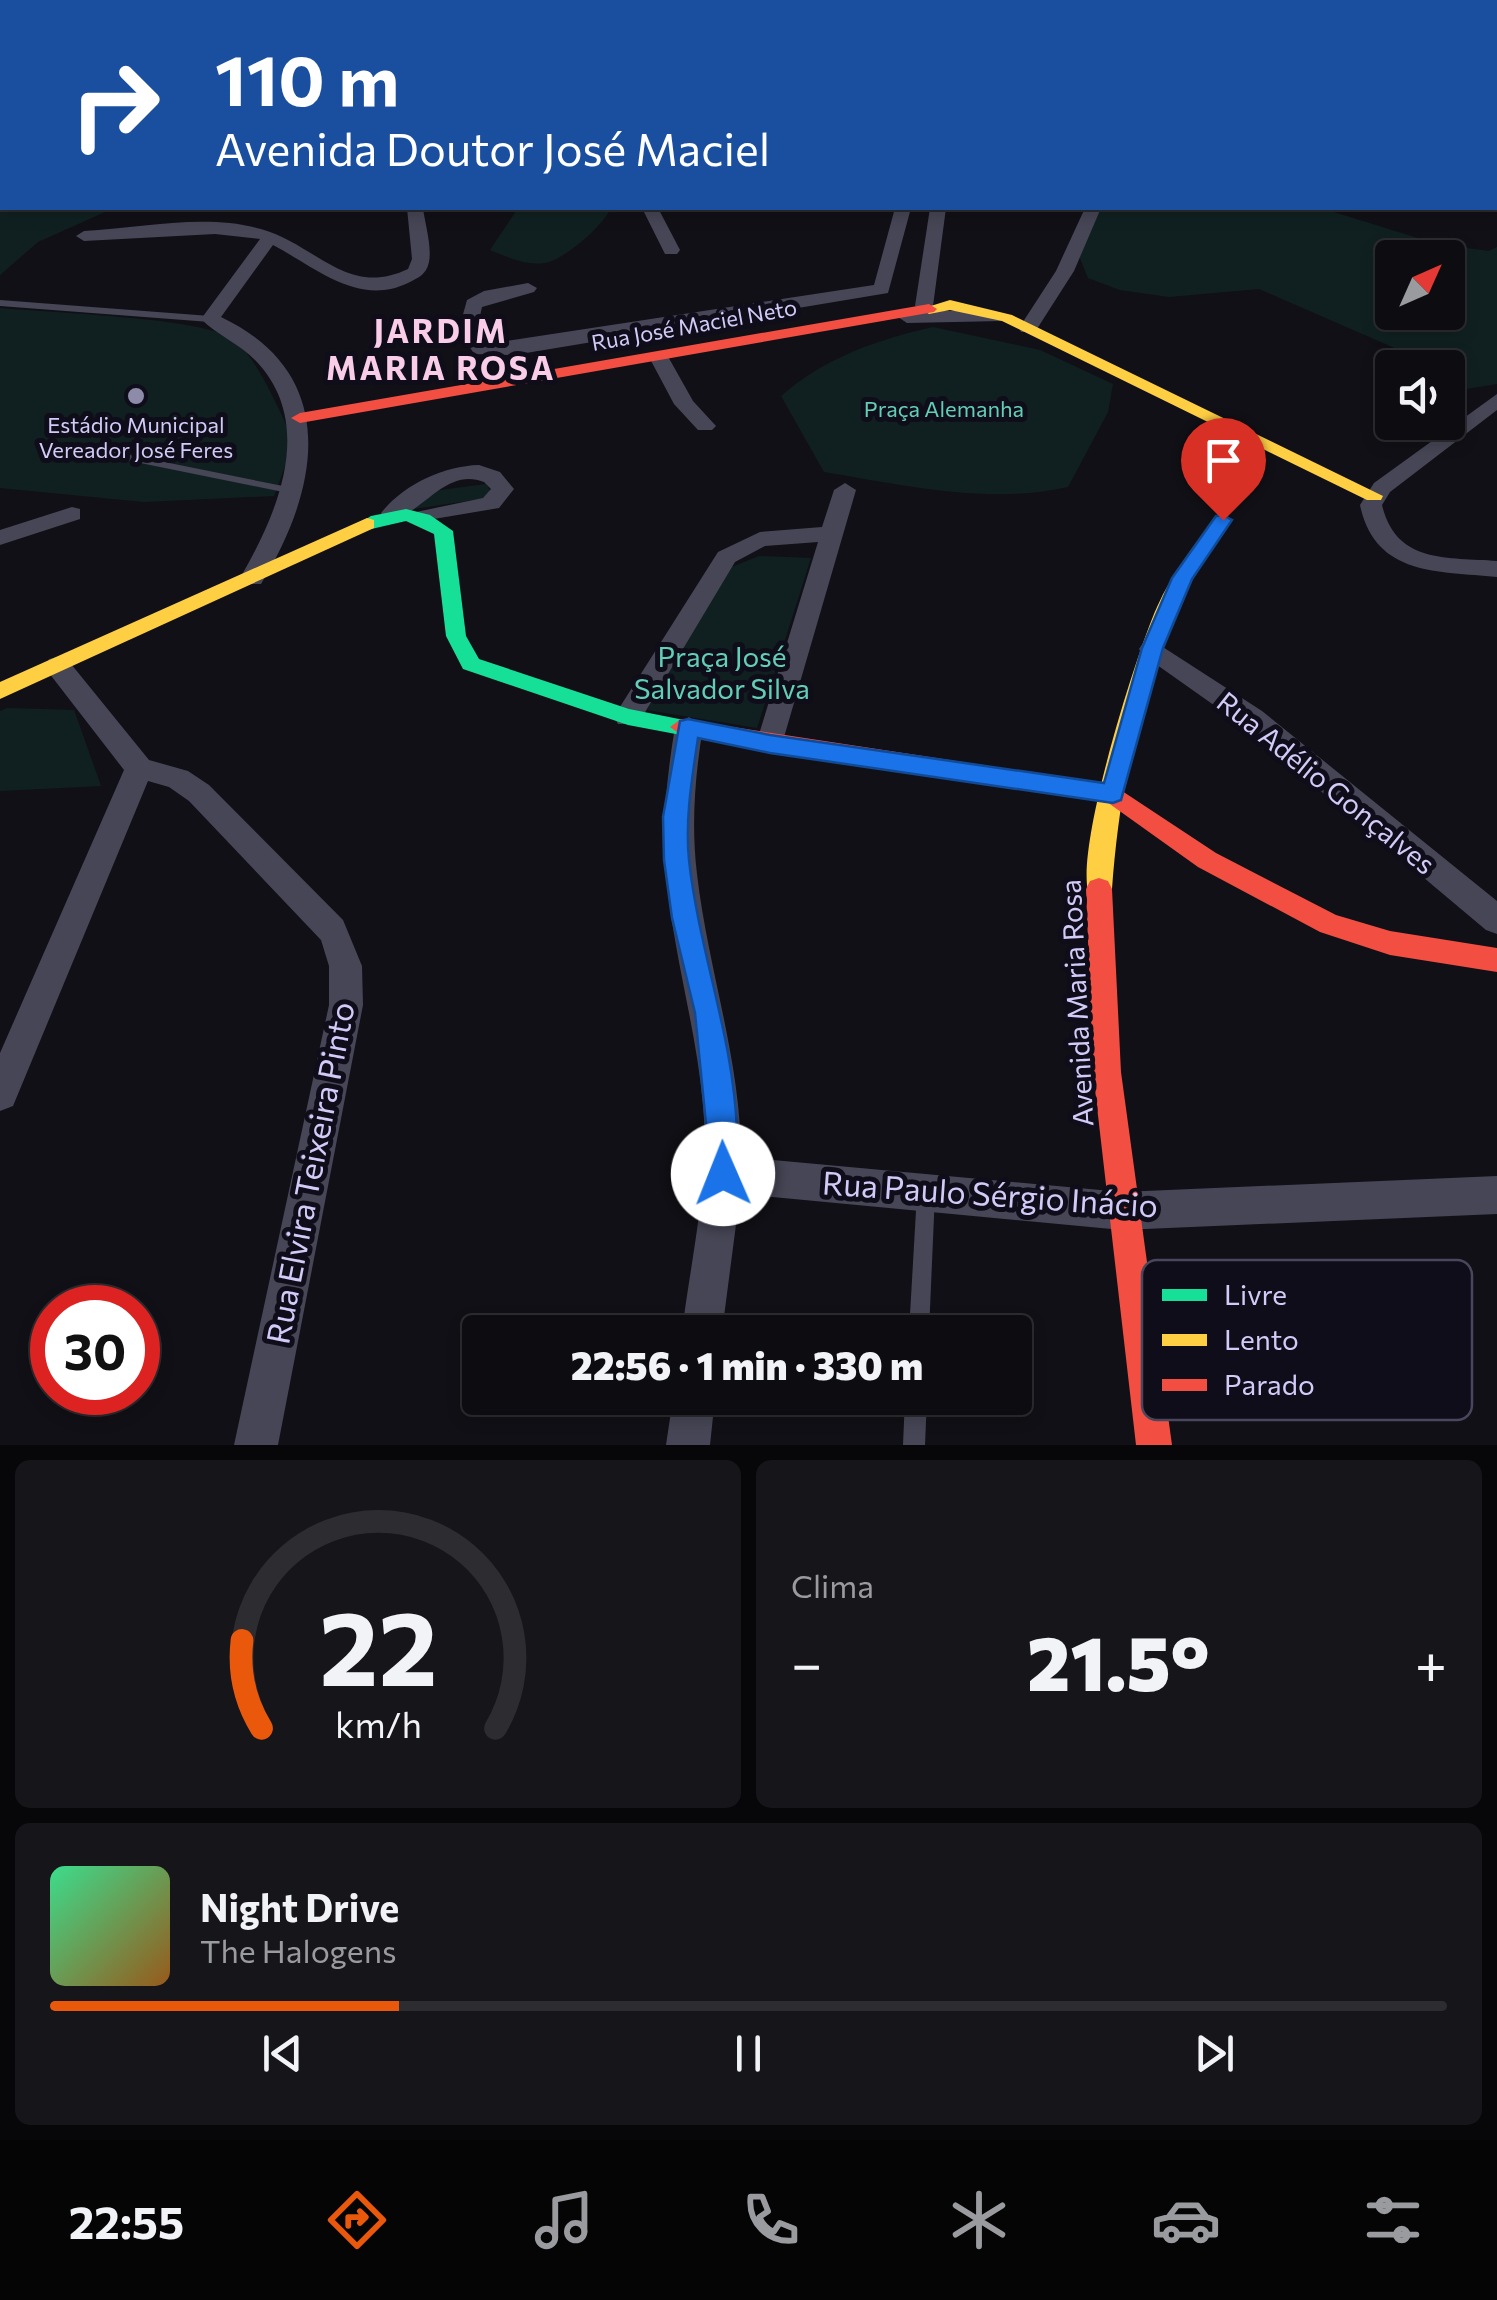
<!DOCTYPE html>
<html lang="pt">
<head>
<meta charset="utf-8">
<style>
  body { margin:0; font-family:Commissioner,sans-serif; background:#161519; color:#f1f3f6; height:100vh; display:flex; flex-direction:column; font-size:38px; white-space:nowrap }
  * { box-sizing:border-box; margin:0 }
  p { font-size:32px; color:#9a9b9f }
  .icon { flex:none; width:55px; height:55px; fill:none; stroke:currentColor; stroke-width:2; stroke-linecap:round; stroke-linejoin:round }
  .map { position:relative; height:1445px; overflow:hidden }
  .drawer { display:flex; flex-direction:column; gap:15px; padding:15px; background:#070709; flex:1 }
  .drawer>* { flex:none }
  .banner { position:absolute; left:0px; top:0px; width:1498px; height:210px; box-shadow:0 5px 15px #0003,0 0 0 2px #2d2c30; background:#1a4fa0; color:#fff; overflow:hidden }
  .needle { width:65px; rotate:45deg }
  .tools { position:absolute; left:1375px; top:240px; display:grid; gap:20px }
  .tools a { display:grid; place-items:center; width:90px; height:90px; border-radius:10px; background:#0d0c10; box-shadow:0 5px 15px #0003,0 0 0 2px #2d2c30; font-size:50px }
  .speed { position:absolute; left:30px; top:1285px; display:flex; gap:20px; font-size:50px; font-weight:700; text-align:center }
  .speed>* { display:grid; place-content:center; width:130px; height:130px; border-radius:50%; background:#0d0c10; box-shadow:0 5px 15px #0003,0 0 0 2px #2d2c30; line-height:1 }
  .speed .limit { border:15px solid #d22; background:#fff; color:#111 }
  .pin { position:absolute; display:grid; place-items:center; width:85px; height:85px; color:#fff; margin:-102px -42px; border-radius:50% 50% 50% 0; rotate:-45deg; box-shadow:0 0 10px #0007 }
  .pin .icon { rotate:45deg }
  .me { position:absolute; width:110px; margin:-55px; rotate:359deg; stroke-linejoin:round; filter:drop-shadow(0 0 8px #0008) }
  .turn { display:flex; align-items:center; gap:35px; height:210px; padding:0 50px; font-size:45px }
  .turn .icon { width:130px; height:130px; stroke-width:2.5 }
  .turn b { display:block; font-size:70px; line-height:85px }
  .big { font-size:75px; font-weight:800; line-height:1.1 }
  .drawer .card { flex:1; display:flex; flex-direction:column; justify-content:center; gap:15px; min-width:0; padding:0 35px; border-radius:15px; background:#161519 }
  .drawer .dial { align-items:center; gap:0 }
  .dial svg { height:260px; overflow:visible; fill:none; stroke:#2d2c30; stroke-width:7; stroke-linecap:round; text-anchor:middle }
  .dial text { fill:#f1f3f6; stroke:none }
  .song { display:flex; align-items:center; gap:30px }
  .cover { width:120px; height:120px; border-radius:15px; background:linear-gradient(135deg,hsl(150 70% 55%),hsl(30 70% 35%)) }
  .played { height:10px; border-radius:5px; background:linear-gradient(90deg,#ea580c 25%,#2d2c30 25%) }
  .keys { display:flex; justify-content:space-around; direction:ltr }
  .heat { display:flex; justify-content:space-between; align-items:center; font-size:55px; direction:ltr }
  .drawer .tiles { flex:1; display:grid; gap:15px; grid-template-columns:1fr 1fr }
  .card:last-child { grid-column:span 2 }
  .trip { position:absolute; left:462px; top:1315px; width:570px; height:100px; border-radius:10px; background:#0d0c10; box-shadow:0 5px 15px #0003,0 0 0 2px #2d2c30; font-weight:800; line-height:100px; text-align:center }
  .tab-bar { display:flex; height:160px; justify-content:space-around; align-items:center; background:#050506; color:#9a9b9f }
  .tab-bar .icon { width:70px; height:70px }
  .tab-bar .on { color:#ea580c }
  .tab-bar b { font-size:45px; color:#f1f3f6 }
  .map>svg:first-child { display:block }
</style>
</head>
<body>
<div class="map">
<svg width="1497" height="1445" viewBox="0 0 1497 1445">
  <rect width="100%" height="100%" fill="#111016"/>
  <g fill="#102020" fill-rule="evenodd">
    <path d="M 0,151 L 2,208 L 114,208 L 38,242 L 0,275 Z"/>
    <path d="M 518,208 L 611,208 C 604,225 564,260 545,263 C 526,266 507,257 490,250 Z"/>
    <path d="M 1097,208 L 1321,208 L 1437,244 L 1489,251 L 1497,247 L 1497,384 L 1448,392 L 1448,368 L 1422,367 L 1429,363 L 1259,289 L 1169,297 L 1120,290 L 1088,278 L 1079,256 ZM 1392,258 L 1448,258 L 1448,312 L 1392,312 Z"/>
    <path d="M 0,308 C 51,313 191,317 230,337 C 254,350 282,416 294,442 L 274,496 L 144,502 L 0,488 Z"/>
    <path d="M 933,327 L 1040,350 L 1113,384 L 1108,412 L 1068,487 C 989,505 903,485 824,472 L 781,396 C 826,357 877,340 933,327 Z"/>
    <path d="M 486,484 L 494,497 L 414,509 L 418,493 Z"/>
    <path d="M 759,556 L 811,558 L 757,728 L 647,710 L 722,571 Z"/>
    <path d="M 7,708 L 74,710 L 101,786 L 0,791 L 0,711 Z"/>
  </g>
  <g fill="none" stroke-linecap="round" stroke-linejoin="round">
    <g fill="#474656" fill-rule="evenodd">
      <path d="M 0,300 L 210,316 L 215,319 L 210,322 L 0,306 Z"/>
      <path d="M 100,449 L 288,487 L 294,490 L 288,493 L 96,454 L 96,450 Z"/>
      <path d="M 926,1184 L 933,1186 L 935,1193 L 929,1332 L 909,1332 L 917,1193 L 919,1186 Z"/>
      <path d="M 905,1398 L 927,1398 L 925,1445 L 903,1445 Z"/>
    </g>
    <g fill="#474656" fill-rule="evenodd">
      <rect x="963" y="0" width="12" height="2"/>
      <path d="M 1193,0 L 1205,0 L 1206,2 L 1194,2 Z"/>
      <path d="M 1407,0 L 1438,0 L 1439,2 L 1409,2 Z"/>
      <rect x="1495" y="6" width="2" height="8"/>
      <path d="M 2,21 L 2,30 L 0,31 L 0,22 Z"/>
      <path d="M 1497,27 L 1497,35 L 1495,36 L 1495,28 Z"/>
      <path d="M 0,45 L 2,46 L 2,54 L 0,53 Z"/>
      <path d="M 407,208 L 423,208 C 425,224 432,246 429,262 C 426,275 419,277 408,283 C 358,307 315,267 273,245 L 221,317 C 341,374 320,488 261,584 L 243,584 L 240,578 C 278,513 316,424 256,361 C 240,344 217,335 201,319 L 260,239 L 215,234 L 84,241 L 76,236 L 84,231 C 140,228 206,213 261,229 C 317,245 347,298 408,269 L 412,259 Z"/>
      <path d="M 642,208 L 658,208 L 680,250 L 677,254 L 665,254 Z"/>
      <path d="M 895,208 L 911,208 L 888,293 L 514,355 L 474,354 L 459,329 L 467,300 L 484,291 L 528,283 L 537,288 L 534,292 L 482,307 L 477,329 L 487,344 L 874,285 Z"/>
      <path d="M 930,208 L 946,208 L 933,306 L 924,311 L 994,311 L 1003,317 L 1001,321 L 907,323 L 898,317 L 907,311 L 924,311 L 915,306 Z"/>
      <path d="M 1085,208 L 1101,208 L 1074,271 L 1035,332 L 1021,332 L 1019,328 L 1056,271 Z"/>
      <path d="M 652,353 L 666,353 L 693,401 L 716,426 L 712,430 L 698,430 L 674,404 L 649,357 Z"/>
      <path d="M 1497,394 L 1497,410 L 1390,492 L 1382,505 C 1396,564 1447,557 1497,561 L 1497,577 C 1437,571 1375,576 1360,505 L 1374,483 Z"/>
      <path d="M 479,465 L 500,472 L 514,489 L 499,508 L 416,522 L 416,512 L 483,498 L 491,489 L 484,482 C 442,465 416,526 384,518 L 381,513 C 403,485 443,466 479,465 Z"/>
      <path d="M 845,483 L 856,490 L 780,751 L 760,751 L 756,744 L 818,542 L 765,546 L 735,562 L 638,724 L 618,724 L 614,717 L 618,710 L 718,552 L 760,532 L 822,527 L 834,490 Z"/>
      <path d="M 72,507 L 80,509 L 80,519 L 0,545 L 0,530 Z"/>
      <path d="M 1152,640 L 1262,711 L 1497,901 L 1497,934 L 1486,930 L 1242,725 L 1143,655 L 1139,649 L 1143,643 Z"/>
      <path d="M 58,657 L 67,659 L 149,760 L 188,771 L 209,785 L 343,920 L 362,966 L 363,1005 L 278,1445 L 234,1445 L 329,1005 L 329,966 L 321,940 L 189,801 L 169,787 L 148,781 L 13,1106 L 0,1111 L 0,1053 L 124,770 L 49,673 L 45,666 L 49,659 Z"/>
      <path d="M 689,717 L 703,727 C 695,776 691,824 697,874 C 708,969 741,1061 741,1157 L 1122,1192 L 1497,1176 L 1497,1214 L 1122,1230 L 740,1194 L 722,1332 L 682,1332 C 691,1257 710,1182 703,1105 C 696,1026 672,950 666,871 C 662,822 667,775 675,727 Z"/>
      <path d="M 673,1398 L 715,1398 L 710,1445 L 666,1445 Z"/>
    </g>
    <path fill="#16e098" fill-rule="evenodd" d="M 406,509 L 430,515 L 453,531 L 466,636 L 479,659 L 629,709 L 689,721 L 692,727 L 689,733 L 681,735 L 628,725 L 463,669 L 446,636 L 434,534 L 406,521 L 367,530 L 358,524 L 371,516 Z"/>
    <g fill="#ffcf43" fill-rule="evenodd">
      <path d="M 1457,0 L 1484,0 L 1486,2 L 1460,2 Z"/>
      <path d="M 950,300 L 1012,315 L 1383,496 L 1381,500 L 1367,500 L 1002,321 L 950,310 L 929,314 L 921,309 Z"/>
      <path d="M 1223,515 L 1232,521 C 1219,540 1203,557 1192,577 C 1142,664 1119,790 1112,889 L 1108,897 L 1099,900 L 1090,897 C 1071,858 1137,651 1157,607 C 1172,573 1194,546 1216,517 Z"/>
      <path d="M 367,518 L 374,520 L 374,528 L 0,699 L 0,682 Z"/>
    </g>
    <g fill="#f24e42" fill-rule="evenodd">
      <path d="M 929,304 L 937,309 L 934,312 L 300,423 L 291,418 L 300,413 Z"/>
      <path d="M 681,719 L 1113,785 L 1216,853 L 1336,915 L 1390,931 L 1497,948 L 1497,972 L 1390,955 L 1320,932 L 1198,867 L 1107,802 L 681,735 L 670,727 Z"/>
      <path d="M 1099,878 L 1108,881 L 1112,889 L 1121,1072 L 1172,1445 L 1136,1445 L 1093,1072 L 1086,889 L 1090,881 Z"/>
    </g>
  </g>
  <rect fill="#3a3846" x="697" y="0" width="251" height="2"/>
  <path fill="#4b4859" stroke="#605c72" stroke-width="2.5" d="M 777,0 L 945,0 L 944,2 L 776,2 Z"/>
  <path fill="#1a73e8" stroke="#114b97" stroke-width="2.5" d="M 1223,515 L 1232,520 L 1192,579 L 1163,648 L 1121,800 L 1113,803 L 770,753 L 698,738 C 692,779 685,818 689,860 C 699,952 734,1038 737,1132 C 738,1149 741,1168 734,1184 L 723,1189 L 712,1184 L 695,1013 L 672,918 L 664,860 L 663,817 L 680,721 L 688,719 L 770,735 L 1104,783 L 1142,648 L 1172,578 L 1216,516 Z"/>
  <circle fill="#8e8aa9" stroke="#0f0d19" stroke-width="4" cx="136" cy="396" r="10"/>
  <g text-anchor="middle" stroke-width="10" stroke-linejoin="round" paint-order="stroke">
    <g font-size="22" fill="#d2cbf8" stroke="#0f0d19">
      <text transform="translate(694 325) rotate(-10)" y="8">Rua José Maciel Neto</text>
    </g>
    <g font-size="22" fill="#62ceb6" stroke="#0f0d19">
      <text x="944" y="417">Praça Alemanha</text>
    </g>
    <g font-size="22" fill="#d2cbf8" stroke="#0f0d19">
      <text x="136" y="433">Estádio Municipal<tspan x="136" dy="25">Vereador José Feres</tspan></text>
    </g>
    <g font-size="28" fill="#62ceb6" stroke="#0f0d19">
      <text x="722" y="667">Praça José<tspan x="722" dy="32">Salvador Silva</tspan></text>
    </g>
    <g font-size="28" fill="#d2cbf8" stroke="#0f0d19">
      <text transform="translate(1326 783) rotate(39)" y="10">Rua Adélio Gonçalves</text>
      <text transform="translate(1077 1003) rotate(-93)" y="10">Avenida Maria Rosa</text>
    </g>
    <g font-size="32" font-weight="bold" letter-spacing="2.5" fill="#f9cde7" stroke="#0f0d19">
      <text x="441" y="343">JARDIM<tspan x="441" dy="37">MARIA ROSA</tspan></text>
    </g>
    <g font-size="32" fill="#d2cbf8" stroke="#0f0d19">
      <text transform="translate(311 1173) rotate(-79)" y="11">Rua Elvira Teixeira Pinto</text>
      <text transform="translate(990 1195) rotate(4)" y="11">Rua Paulo Sérgio Inácio</text>
    </g>
  </g>
  <rect x="1142" y="1260" width="330" height="160" rx="15" fill="#0f0d19" stroke="#4a465c" stroke-width="2.5"/>
  <rect x="1162" y="1289" width="45" height="12" fill="#16e098"/>
  <rect x="1162" y="1334" width="45" height="12" fill="#ffcf43"/>
  <rect x="1162" y="1379" width="45" height="12" fill="#f24e42"/>
  <g font-size="28" fill="#d2cbf8">
    <text x="1224" y="1305">Livre</text>
    <text x="1224" y="1350">Lento</text>
    <text x="1224" y="1395">Parado</text>
  </g>
</svg>
<div class="tools">
<a><svg class="needle" viewBox="-14 -14 28 28"><path d="M0-13l5 13h-10z" fill="#e53935"/><path d="M0 13l5-13h-10z" fill="#9a9b9f"/></svg></a>
<a><svg class="icon" aria-label="sound" viewBox="0 0 24 24"><path d="M4 9h4l5-4v14l-5-4H4zM17 9q2 3 0 6"/></svg></a>
</div>
<div class="speed"><div class="limit">30</div></div>
<div class="pin" style="left:1223px;top:520px;background:#d93025"><svg class="icon" aria-label="arrive" viewBox="0 0 24 24"><path d="M6 21V4h12l-3 4 3 4H6"/></svg></div>
<svg class="me" style="left:723px;top:1174px" viewBox="-20 -20 40 40"><circle r="19" fill="#fff"/><path d="M0-13L10 11 0 6-10 11z" fill="#1a73e8"/></svg>
<div class="trip">22:56 · 1 min · 330 m</div>
<div class="banner">
<div class="turn"><svg class="icon" aria-label="right" viewBox="0 0 24 24"><path d="M7 20v-9h11M14 6l5 5-5 5"/></svg><div><b>110 m</b>Avenida Doutor José Maciel</div></div>
</div>
</div>
<section class="drawer">
<div class="tiles">
<div class="card dial"><svg viewBox="0 0 100 80">
<path d="M14 69A42 42 0 1 1 86 69"/>
<path d="M14 69A42 42 0 0 1 8 42" stroke="#ea580c"/>
<text x="50" y="56" font-size="32" font-weight="700">22</text>
<text x="50" y="72" font-size="11">km/h</text>
</svg></div>
<div class="card"><p>Clima</p>
<div class="heat"><a>−</a><b class="big">21.5°</b><a>+</a></div>
</div>
<div class="card">
<div class="song"><i class="cover"></i><div><b>Night Drive</b><p>The Halogens</p></div></div>
<div class="played"></div>
<div class="keys"><svg class="icon" aria-label="previous" viewBox="0 0 24 24"><path d="M18 5L8 12l10 7zM5 5v14"/></svg><svg class="icon" aria-label="pause" viewBox="0 0 24 24"><path d="M8 5v14M16 5v14"/></svg><svg class="icon" aria-label="next" viewBox="0 0 24 24"><path d="M6 5l10 7-10 7zM19 5v14"/></svg></div>
</div>
</div>
</section>
<nav class="tab-bar">
<b>22:55</b>
<svg class="icon on" aria-label="directions" viewBox="0 0 24 24"><path d="M12 3l9 9-9 9-9-9zM9 14v-3h6M13 9l2 2-2 2"/></svg>
<svg class="icon" aria-label="music" viewBox="0 0 24 24"><path d="M9 18V5l10-2v13"/><circle cx="6" cy="18" r="3"/><circle cx="16" cy="16" r="3"/></svg>
<svg class="icon" aria-label="phone" viewBox="0 0 24 24"><path d="M5 4h4l2 5-3 2q2 4 5 5l2-3 5 2v4C11 20 4 13 5 4z"/></svg>
<svg class="icon" aria-label="climate" viewBox="0 0 24 24"><path d="M12 3v18M4 7l16 10M4 17L20 7"/></svg>
<svg class="icon" aria-label="car" viewBox="0 0 24 24"><path d="M5 17H2v-5l4-1 3-4h7l3 4 3 1v5h-3M9 17h6M6 11h13"/><circle cx="7" cy="17" r="2"/><circle cx="17" cy="17" r="2"/></svg>
<svg class="icon" aria-label="filters" viewBox="0 0 24 24"><path d="M4 7h16M4 17h16"/><circle cx="9" cy="7" r="2"/><circle cx="15" cy="17" r="2"/></svg>
</nav>
</body>
</html>
